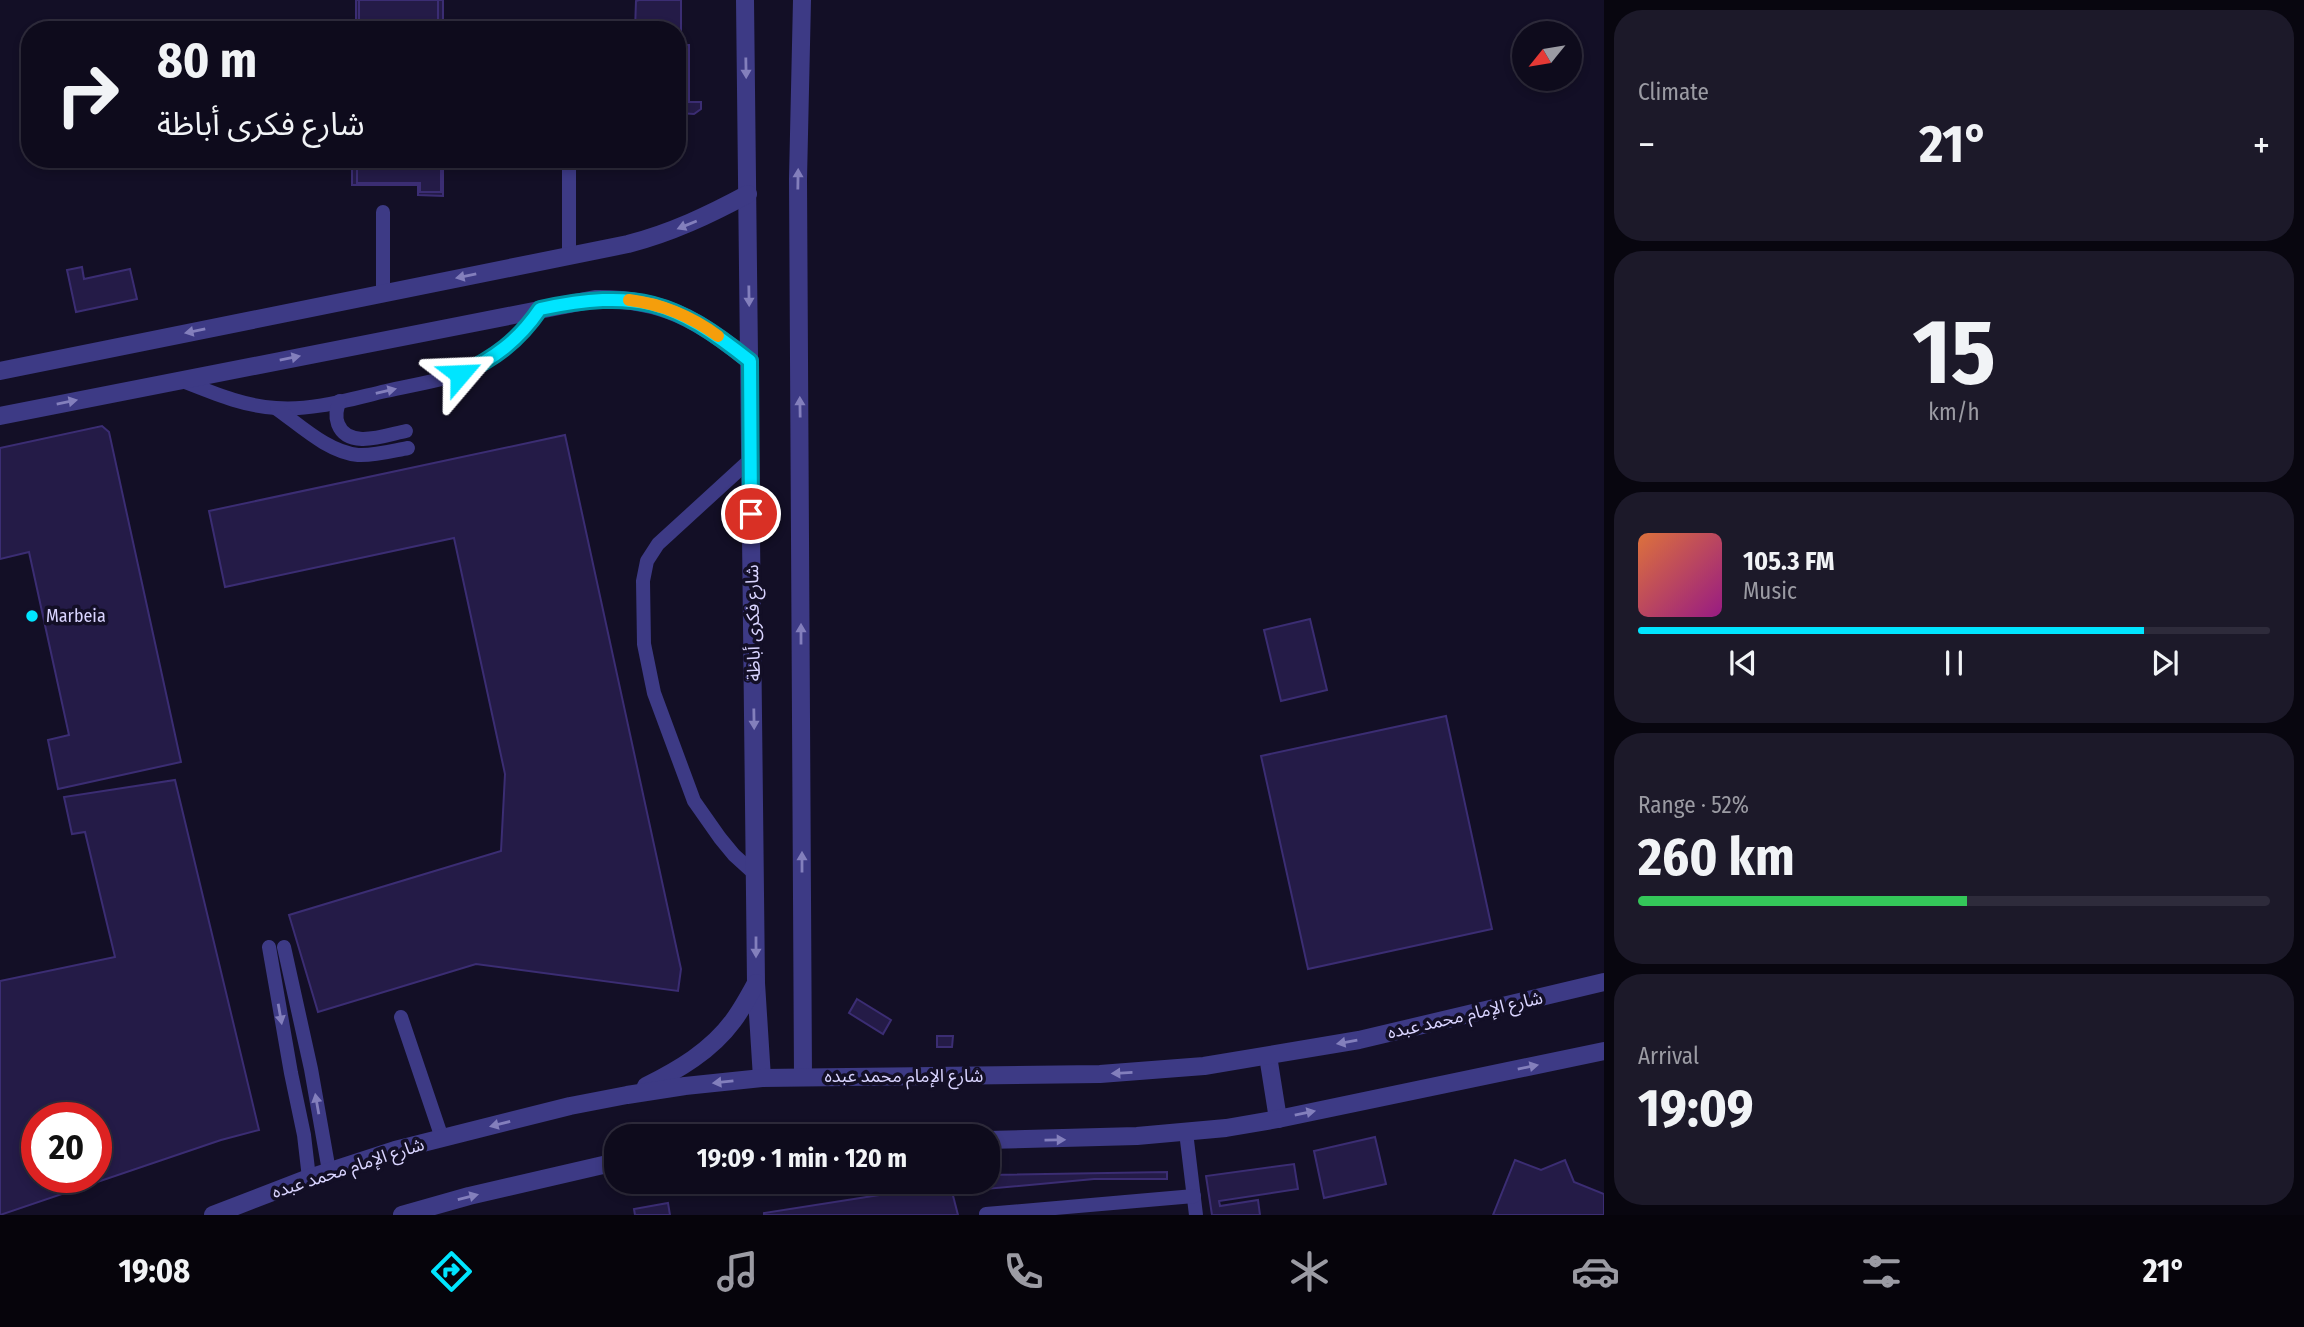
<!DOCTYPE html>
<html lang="en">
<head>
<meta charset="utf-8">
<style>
  body { margin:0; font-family:"Fira Sans Condensed","Noto Sans Arabic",sans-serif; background:#1c1929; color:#f1f3f6; height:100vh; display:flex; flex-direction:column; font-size:26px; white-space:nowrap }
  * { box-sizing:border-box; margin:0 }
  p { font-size:23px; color:#9b9ba3 }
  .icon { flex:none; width:38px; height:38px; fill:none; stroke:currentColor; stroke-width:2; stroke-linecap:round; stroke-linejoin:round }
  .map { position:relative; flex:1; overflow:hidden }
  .side { display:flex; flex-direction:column; gap:10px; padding:10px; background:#08060f; width:700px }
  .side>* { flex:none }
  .banner { position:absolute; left:21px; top:21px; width:665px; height:147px; border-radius:28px; box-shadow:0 4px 10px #0003,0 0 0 2px #2e2b3b; background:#0e0b1c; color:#f1f3f6; overflow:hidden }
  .needle { width:46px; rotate:240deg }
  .tools { position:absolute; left:1512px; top:21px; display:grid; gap:14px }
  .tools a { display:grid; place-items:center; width:70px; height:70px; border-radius:50%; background:#0e0b1c; box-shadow:0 4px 10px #0003,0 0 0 2px #2e2b3b; font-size:35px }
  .speed { position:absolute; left:21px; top:1102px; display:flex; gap:14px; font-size:35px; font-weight:700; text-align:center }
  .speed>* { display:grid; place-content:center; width:91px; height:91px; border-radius:50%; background:#0e0b1c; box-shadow:0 4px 10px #0003,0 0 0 2px #2e2b3b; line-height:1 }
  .speed .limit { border:10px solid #d22; background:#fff; color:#111 }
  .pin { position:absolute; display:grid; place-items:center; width:60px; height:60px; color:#fff; margin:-30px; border:4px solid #fff; border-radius:50%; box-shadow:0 2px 7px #0007 }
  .me { position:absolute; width:77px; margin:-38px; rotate:64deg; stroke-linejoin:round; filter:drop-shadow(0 0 5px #0008) }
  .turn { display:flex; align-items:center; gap:24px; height:147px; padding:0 21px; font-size:32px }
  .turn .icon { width:91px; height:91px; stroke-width:2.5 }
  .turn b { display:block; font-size:49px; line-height:60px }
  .big { font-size:52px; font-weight:700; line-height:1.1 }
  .side .card { flex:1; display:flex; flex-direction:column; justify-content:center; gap:10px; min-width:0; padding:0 24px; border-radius:28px; background:#1c1929 }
  .side .dial { align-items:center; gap:0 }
  .dial b { font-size:91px; line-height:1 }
  .song { display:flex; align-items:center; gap:21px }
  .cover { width:84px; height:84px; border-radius:10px; background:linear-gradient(135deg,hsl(20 70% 55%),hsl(310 70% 35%)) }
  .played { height:7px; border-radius:4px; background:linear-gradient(90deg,#00e5ff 80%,#2e2b3b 80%) }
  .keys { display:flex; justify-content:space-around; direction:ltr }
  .heat { display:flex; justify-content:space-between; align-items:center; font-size:38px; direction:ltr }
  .charge { height:10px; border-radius:5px; background:linear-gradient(90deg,#34c759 52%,#2e2b3b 0) }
  .trip { position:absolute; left:604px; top:1124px; width:396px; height:70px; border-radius:28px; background:#0e0b1c; box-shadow:0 4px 10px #0003,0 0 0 2px #2e2b3b; font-weight:700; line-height:70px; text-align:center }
  .dock { display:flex; height:112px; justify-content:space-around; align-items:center; background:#06040b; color:#9b9ba3 }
  .dock .icon { width:49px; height:49px }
  .dock .current { color:#00e5ff }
  .dock b { font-size:32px; color:#f1f3f6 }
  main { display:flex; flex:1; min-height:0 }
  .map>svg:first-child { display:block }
</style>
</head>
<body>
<main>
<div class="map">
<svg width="1604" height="1215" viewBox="0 0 1604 1215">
  <rect width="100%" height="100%" fill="#130f26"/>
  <g fill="#241b47" stroke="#3b2d73" stroke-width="2" fill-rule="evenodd">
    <rect x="356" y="0" width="87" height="30"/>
    <rect x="359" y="0" width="79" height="30"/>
    <path d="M 639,0 L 681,0 L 681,45 L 689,45 L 689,102 L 701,102 L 701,109 L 694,114 L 679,113 L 678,128 L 677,30 L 635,30 L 636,1 Z"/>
    <path d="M 352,159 L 443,159 L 443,196 L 418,195 L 418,185 L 352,185 Z"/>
    <path d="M 357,159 L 441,159 L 441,192 L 420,192 L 420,183 L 357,183 Z"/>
    <path d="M 612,159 L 655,159 L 654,163 L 613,161 Z"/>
    <path d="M 82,267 L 84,279 L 130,269 L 137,299 L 76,312 L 67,270 Z"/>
    <path d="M 102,426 L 109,432 L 181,762 L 58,789 L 48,740 L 69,735 L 29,552 L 0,559 L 0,448 Z"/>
    <path d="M 565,435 L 681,969 L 678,991 L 476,964 L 318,1012 L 289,915 L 501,851 L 505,774 L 454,538 L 225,587 L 209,511 Z"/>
    <path d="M 1310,619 L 1327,690 L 1281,701 L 1264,630 Z"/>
    <path d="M 1446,716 L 1492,929 L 1308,969 L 1261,756 Z"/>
    <path d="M 175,780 L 259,1130 L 221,1140 L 0,1215 L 0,981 L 115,957 L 85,832 L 72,834 L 64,797 ZM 37,1118 L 96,1118 L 96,1178 L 37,1178 Z"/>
    <path d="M 857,999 L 891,1020 L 883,1034 L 849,1013 Z"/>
    <path d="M 937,1036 L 953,1036 L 952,1047 L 937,1047 Z"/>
    <path d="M 1375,1137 L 1386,1184 L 1324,1198 L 1314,1151 Z"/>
    <path d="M 1515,1160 L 1541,1170 L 1565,1160 L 1574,1182 L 1604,1194 L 1604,1215 L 1493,1215 Z"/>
    <path d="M 1294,1164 L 1298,1189 L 1219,1201 L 1220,1206 L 1258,1200 L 1260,1215 L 1212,1215 L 1206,1176 Z"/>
    <path d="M 1167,1172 L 1167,1179 L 1094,1179 L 975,1190 L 975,1181 L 987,1181 L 987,1175 Z"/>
    <path d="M 950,1184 L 958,1215 L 764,1215 L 764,1213 Z"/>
    <path d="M 668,1203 L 670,1215 L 635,1215 L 634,1209 Z"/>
  </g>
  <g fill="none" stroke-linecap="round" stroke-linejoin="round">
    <g stroke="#3d3a85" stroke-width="14">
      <path d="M 569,255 L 569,163"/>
      <path d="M 383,293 L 383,212"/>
      <path d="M 180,380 C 211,392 242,406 276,408 C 313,411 351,399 386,391 C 421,383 457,379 488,361 C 510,348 526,330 540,309"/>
      <path d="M 340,401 C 336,409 335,416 338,424 C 348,450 386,435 406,431"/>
      <path d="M 277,409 C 301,426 328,452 358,455 C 374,456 392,451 408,448"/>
      <path d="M 751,459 L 658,544 L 647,561 L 643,581 L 644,644 L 654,693 L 694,801 L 720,838 L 734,855 L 756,875"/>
      <path d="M 269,947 L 291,1073 L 304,1135 L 309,1178"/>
      <path d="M 284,947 L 311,1069 L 329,1171"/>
      <path d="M 401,1017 L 442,1138"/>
      <path d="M 1186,1132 L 1196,1215"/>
      <path d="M 986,1214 L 1194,1196"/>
    </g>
    <g stroke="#3d3a85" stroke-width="18">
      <path d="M 745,0 L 756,983 L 762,1078"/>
      <path d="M 802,0 L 798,179 L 803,1077"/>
      <path d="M 0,371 L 628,244 C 671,233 709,215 748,194"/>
      <path d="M 0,416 L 595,299 C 664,298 698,320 750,361"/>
      <path d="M 1268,1056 L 1278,1119"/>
      <path d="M 646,1086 C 678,1070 711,1051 733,1021 C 742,1009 749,996 756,983"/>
      <path d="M 987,1140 L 1137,1136 L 1226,1128 L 1278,1119 L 1604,1051"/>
      <path d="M 213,1215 L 309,1178 L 395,1150 L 570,1106 L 627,1095 L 685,1086 L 762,1078 L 1100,1074 L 1204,1066 L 1359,1040 L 1604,982"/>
      <path d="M 402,1215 L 469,1196 L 616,1162"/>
    </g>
  </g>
  <defs><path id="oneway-solid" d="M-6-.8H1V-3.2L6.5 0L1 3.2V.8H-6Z" transform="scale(1.75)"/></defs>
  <g fill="#837fbc">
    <use href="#oneway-solid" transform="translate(746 68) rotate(89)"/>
    <use href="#oneway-solid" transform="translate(798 179) rotate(-89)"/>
    <use href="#oneway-solid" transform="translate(687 225) rotate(158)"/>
    <use href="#oneway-solid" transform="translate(466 276) rotate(168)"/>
    <use href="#oneway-solid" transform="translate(749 296) rotate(89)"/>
    <use href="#oneway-solid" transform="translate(195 331) rotate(168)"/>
    <use href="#oneway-solid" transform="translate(290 358) rotate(-11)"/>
    <use href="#oneway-solid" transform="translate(386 391) rotate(-13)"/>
    <use href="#oneway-solid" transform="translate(67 402) rotate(-11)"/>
    <use href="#oneway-solid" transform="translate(800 407) rotate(-91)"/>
    <use href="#oneway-solid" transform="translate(801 634) rotate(-90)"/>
    <use href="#oneway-solid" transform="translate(754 719) rotate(89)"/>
    <use href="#oneway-solid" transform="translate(802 862) rotate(-90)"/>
    <use href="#oneway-solid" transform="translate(756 947) rotate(90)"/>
    <use href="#oneway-solid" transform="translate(280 1014) rotate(80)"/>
    <use href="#oneway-solid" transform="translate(1347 1042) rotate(170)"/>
    <use href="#oneway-solid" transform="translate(1528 1067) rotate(-12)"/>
    <use href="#oneway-solid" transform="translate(1122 1073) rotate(177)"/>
    <use href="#oneway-solid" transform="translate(723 1082) rotate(174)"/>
    <use href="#oneway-solid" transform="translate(317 1104) rotate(-100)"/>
    <use href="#oneway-solid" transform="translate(1305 1113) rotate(-12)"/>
    <use href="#oneway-solid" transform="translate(500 1124) rotate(166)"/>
    <use href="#oneway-solid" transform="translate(1055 1140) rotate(-1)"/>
    <use href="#oneway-solid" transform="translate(468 1197) rotate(-14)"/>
  </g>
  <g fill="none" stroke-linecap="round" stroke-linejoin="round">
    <g stroke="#0095a6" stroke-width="18">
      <path id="route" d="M 460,374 C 494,359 519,340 540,309 C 636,289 674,300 750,361 L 751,514"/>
    </g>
    <use href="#route" stroke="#00e5ff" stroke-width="12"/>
    <path stroke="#f59e0b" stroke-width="12" d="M 629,300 C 662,304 692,317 718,336"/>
  </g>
  <circle fill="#00e5ff" stroke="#130f26" stroke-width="2.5" cx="32" cy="616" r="7"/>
  <g text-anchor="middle" stroke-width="7" stroke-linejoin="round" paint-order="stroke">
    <g font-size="18" fill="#d9d4ff" stroke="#130f26" text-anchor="start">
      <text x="46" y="622">Marbeia</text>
    </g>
    <g font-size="18" fill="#d9d4ff" stroke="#130f26">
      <text transform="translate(753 623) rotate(-91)" y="6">شارع فكرى أباظة</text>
      <text transform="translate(1465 1015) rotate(-13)" y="6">شارع الإمام محمد عبده</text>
      <text x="904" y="1082">شارع الإمام محمد عبده</text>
      <text transform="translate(348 1168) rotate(-18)" y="6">شارع الإمام محمد عبده</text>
    </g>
  </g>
</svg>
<div class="tools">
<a><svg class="needle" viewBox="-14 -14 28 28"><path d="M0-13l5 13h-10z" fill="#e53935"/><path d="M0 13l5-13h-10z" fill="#9b9ba3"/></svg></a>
</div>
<div class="speed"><div class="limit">20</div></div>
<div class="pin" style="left:751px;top:514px;background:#d93025"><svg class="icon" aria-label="arrive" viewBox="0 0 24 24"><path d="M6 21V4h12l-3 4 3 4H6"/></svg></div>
<svg class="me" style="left:460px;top:374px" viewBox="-20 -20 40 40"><path d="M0-17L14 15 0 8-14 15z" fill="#00e5ff" stroke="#fff" stroke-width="4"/></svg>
<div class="trip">19:09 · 1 min · 120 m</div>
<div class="banner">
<div class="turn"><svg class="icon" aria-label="right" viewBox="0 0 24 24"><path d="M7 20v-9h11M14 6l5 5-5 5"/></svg><div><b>80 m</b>شارع فكرى أباظة</div></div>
</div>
</div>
<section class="side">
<div class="card"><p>Climate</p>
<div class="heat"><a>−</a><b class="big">21°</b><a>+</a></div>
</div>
<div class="card dial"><b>15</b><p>km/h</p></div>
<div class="card">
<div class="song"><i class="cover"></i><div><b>105.3 FM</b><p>Music</p></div></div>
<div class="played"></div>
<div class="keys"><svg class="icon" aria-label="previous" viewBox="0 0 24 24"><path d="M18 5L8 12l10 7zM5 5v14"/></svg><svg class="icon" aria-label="pause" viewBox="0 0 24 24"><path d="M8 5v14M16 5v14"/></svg><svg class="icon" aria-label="next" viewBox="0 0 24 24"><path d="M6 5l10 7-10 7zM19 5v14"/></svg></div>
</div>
<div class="card"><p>Range · 52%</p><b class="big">260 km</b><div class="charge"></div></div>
<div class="card"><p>Arrival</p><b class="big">19:09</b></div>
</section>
</main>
<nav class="dock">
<b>19:08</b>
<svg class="icon current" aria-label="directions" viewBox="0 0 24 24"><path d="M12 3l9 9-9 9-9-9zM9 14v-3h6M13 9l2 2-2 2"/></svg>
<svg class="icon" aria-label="music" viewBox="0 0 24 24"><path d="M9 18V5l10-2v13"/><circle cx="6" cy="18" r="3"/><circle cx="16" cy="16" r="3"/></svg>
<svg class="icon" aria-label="phone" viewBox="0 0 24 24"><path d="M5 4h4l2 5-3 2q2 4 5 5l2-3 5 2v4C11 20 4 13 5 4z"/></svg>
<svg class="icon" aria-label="climate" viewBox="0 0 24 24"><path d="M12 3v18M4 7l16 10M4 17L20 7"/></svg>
<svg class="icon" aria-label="car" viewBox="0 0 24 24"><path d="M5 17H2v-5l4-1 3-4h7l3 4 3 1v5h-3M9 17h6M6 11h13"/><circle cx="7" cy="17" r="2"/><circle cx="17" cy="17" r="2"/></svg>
<svg class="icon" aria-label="filters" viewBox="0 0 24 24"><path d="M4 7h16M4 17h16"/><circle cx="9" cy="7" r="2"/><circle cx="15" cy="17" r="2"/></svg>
<b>21°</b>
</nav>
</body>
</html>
